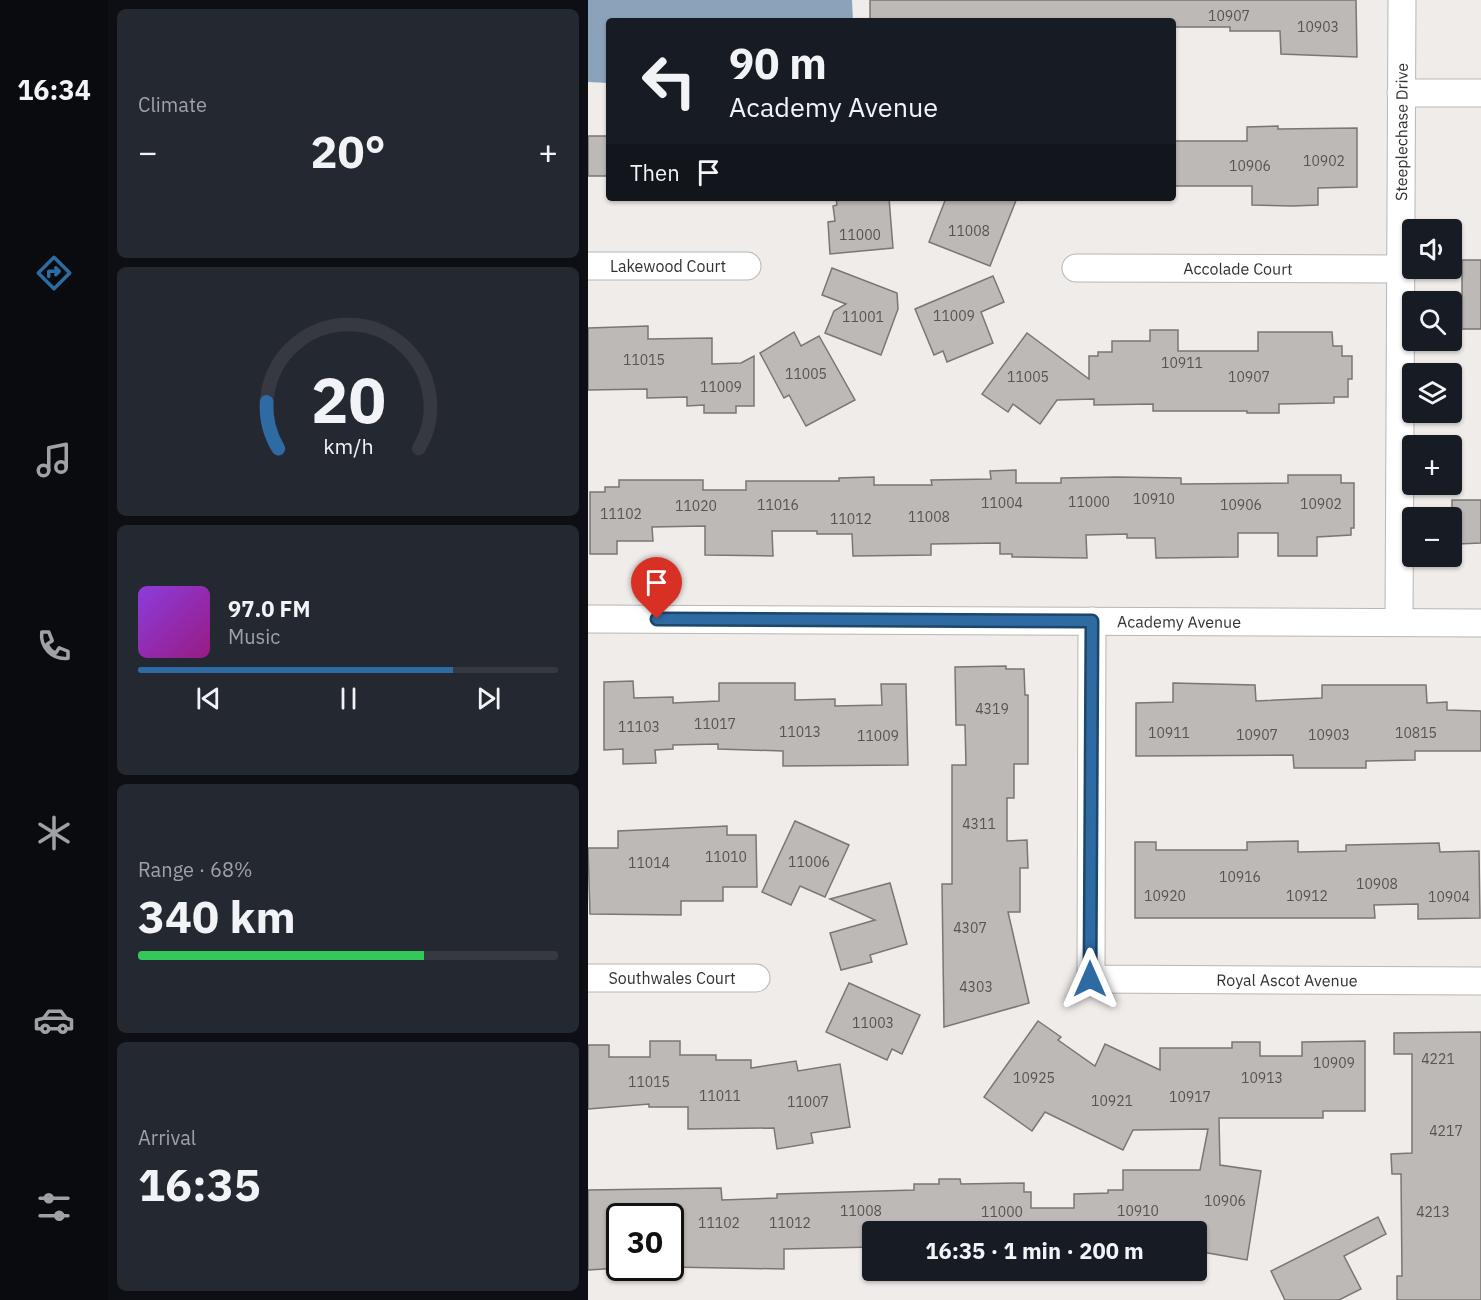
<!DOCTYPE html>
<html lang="en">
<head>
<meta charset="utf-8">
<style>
  body { margin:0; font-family:"IBM Plex Sans",sans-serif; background:#242831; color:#f1f3f6; height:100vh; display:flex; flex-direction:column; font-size:22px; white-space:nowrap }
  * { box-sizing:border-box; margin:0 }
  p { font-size:20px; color:#9ea1a6 }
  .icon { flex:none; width:33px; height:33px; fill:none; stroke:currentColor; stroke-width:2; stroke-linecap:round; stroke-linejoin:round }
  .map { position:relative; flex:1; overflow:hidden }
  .sheet { display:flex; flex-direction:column; gap:9px; padding:9px; background:#0d0f14; width:480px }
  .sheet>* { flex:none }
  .guide { position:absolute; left:18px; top:18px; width:570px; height:183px; border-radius:6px; box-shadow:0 2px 4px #0004; background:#171b24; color:#f1f3f6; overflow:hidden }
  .buttons { position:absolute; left:814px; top:219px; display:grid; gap:12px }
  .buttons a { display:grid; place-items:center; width:60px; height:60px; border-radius:6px; background:#171b24; box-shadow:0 2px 4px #0004; font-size:30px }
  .speed { position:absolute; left:18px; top:1203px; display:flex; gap:12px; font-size:30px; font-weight:700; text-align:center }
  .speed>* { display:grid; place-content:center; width:78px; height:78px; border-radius:50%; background:#171b24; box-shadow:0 2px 4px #0004; line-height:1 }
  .speed .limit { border:3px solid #111; border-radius:9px; background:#fff; color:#111 }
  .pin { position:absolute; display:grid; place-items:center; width:51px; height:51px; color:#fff; margin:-62px -26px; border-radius:50% 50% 50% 0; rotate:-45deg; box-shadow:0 0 6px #0007 }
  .pin .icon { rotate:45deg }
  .me { position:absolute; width:66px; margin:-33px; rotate:0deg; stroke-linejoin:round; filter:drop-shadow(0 0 4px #0008) }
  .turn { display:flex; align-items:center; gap:21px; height:126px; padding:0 24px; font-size:27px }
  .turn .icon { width:78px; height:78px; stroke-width:2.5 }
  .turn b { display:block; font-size:42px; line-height:51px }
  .then { display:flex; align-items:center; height:57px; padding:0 24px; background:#0003; gap:12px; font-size:22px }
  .big { font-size:45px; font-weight:700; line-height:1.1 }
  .sheet .card { flex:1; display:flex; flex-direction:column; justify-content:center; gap:9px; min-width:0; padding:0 21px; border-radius:9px; background:#242831 }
  .sheet .dial { align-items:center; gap:0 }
  .dial svg { height:156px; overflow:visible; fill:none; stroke:#363941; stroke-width:7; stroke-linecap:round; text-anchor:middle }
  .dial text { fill:#f1f3f6; stroke:none }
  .song { display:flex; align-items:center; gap:18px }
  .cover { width:72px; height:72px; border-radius:9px; background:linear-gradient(135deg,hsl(270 70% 55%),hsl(310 70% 35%)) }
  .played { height:6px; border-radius:3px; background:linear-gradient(90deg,#2d6ba2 75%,#363941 75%) }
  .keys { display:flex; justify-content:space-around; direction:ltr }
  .heat { display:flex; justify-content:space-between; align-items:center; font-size:33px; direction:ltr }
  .charge { height:9px; border-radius:4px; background:linear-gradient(90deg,#34c759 68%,#363941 0) }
  .trip { position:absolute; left:274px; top:1221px; width:345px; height:60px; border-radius:6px; background:#171b24; box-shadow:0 2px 4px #0004; font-weight:700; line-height:60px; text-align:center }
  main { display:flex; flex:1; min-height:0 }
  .tabs { display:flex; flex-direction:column; width:108px; justify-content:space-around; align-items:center; background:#090b0e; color:#9ea1a6 }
  .tabs .icon { width:42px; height:42px }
  .tabs .selected { color:#2d6ba2 }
  .tabs b { font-size:27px; color:#f1f3f6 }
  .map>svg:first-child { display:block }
</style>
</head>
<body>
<main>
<nav class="tabs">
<b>16:34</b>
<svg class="icon selected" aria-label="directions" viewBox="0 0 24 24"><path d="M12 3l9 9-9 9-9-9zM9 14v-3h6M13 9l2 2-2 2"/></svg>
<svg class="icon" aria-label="music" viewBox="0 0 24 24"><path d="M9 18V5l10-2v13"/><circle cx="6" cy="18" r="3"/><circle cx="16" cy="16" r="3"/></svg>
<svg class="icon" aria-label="phone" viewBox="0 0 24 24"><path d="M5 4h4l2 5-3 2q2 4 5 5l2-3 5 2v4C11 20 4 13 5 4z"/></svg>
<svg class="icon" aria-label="climate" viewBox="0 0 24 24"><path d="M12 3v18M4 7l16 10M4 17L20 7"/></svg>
<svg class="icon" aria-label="car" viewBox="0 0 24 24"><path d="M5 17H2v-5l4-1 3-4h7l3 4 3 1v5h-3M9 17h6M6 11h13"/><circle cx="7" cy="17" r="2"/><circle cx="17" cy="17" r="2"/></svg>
<svg class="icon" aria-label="filters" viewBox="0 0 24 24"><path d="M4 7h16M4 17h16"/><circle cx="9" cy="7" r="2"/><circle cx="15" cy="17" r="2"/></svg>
</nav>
<section class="sheet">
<div class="card"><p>Climate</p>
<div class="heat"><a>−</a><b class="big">20°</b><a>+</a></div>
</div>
<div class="card dial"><svg viewBox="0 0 100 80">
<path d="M14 69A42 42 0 1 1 86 69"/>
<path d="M14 69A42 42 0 0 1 8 45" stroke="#2d6ba2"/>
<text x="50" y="56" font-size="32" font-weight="700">20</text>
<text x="50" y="72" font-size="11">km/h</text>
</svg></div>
<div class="card">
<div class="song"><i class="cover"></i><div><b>97.0 FM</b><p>Music</p></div></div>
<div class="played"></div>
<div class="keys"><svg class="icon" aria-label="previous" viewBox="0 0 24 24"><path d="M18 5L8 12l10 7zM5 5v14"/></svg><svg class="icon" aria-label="pause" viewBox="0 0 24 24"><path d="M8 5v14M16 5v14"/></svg><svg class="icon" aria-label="next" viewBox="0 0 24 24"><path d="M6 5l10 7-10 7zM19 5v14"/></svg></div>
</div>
<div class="card"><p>Range · 68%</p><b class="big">340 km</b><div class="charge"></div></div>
<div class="card"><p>Arrival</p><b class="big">16:35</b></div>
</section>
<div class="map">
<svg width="893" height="1300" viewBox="0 0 893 1300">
  <rect width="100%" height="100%" fill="#f0ece9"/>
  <path fill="#8ba3ba" d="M 0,0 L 264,0 L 265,21 L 21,21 L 21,83 L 0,82 Z"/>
  <g fill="#bdb9b6" stroke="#7a7673" stroke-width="1.5">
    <path d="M 282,0 L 768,0 L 769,57 L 693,54 L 692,31 L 642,31 L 642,27 L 585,27 L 585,21 L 282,21 Z"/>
    <path d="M 690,126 L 690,129 L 769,128 L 769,187 L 730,188 L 730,205 L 705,206 L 664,205 L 664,186 L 585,186 L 585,141 L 659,141 L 659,127 Z"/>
    <rect x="0" y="136" width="21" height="40"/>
    <path d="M 248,198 L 301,198 L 305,248 L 242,254 L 240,222 L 247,221 L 245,206 L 249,205 Z"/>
    <path d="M 358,198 L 429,198 L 402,266 L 341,242 Z"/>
    <rect x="874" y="260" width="19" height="69"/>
    <path d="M 244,268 L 309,293 L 310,309 L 293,355 L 237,333 L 246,311 L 258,304 L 234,295 Z"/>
    <path d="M 405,276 L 416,302 L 393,312 L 405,343 L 359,362 L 355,351 L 346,355 L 327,309 Z"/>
    <path d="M 60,326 L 60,339 L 124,338 L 124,364 L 153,363 L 166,356 L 166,406 L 148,406 L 148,413 L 116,413 L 116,405 L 99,406 L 99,397 L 59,398 L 59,389 L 0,390 L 0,328 Z"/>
    <path d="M 562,330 L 590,330 L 590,351 L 670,351 L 670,332 L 744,332 L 745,346 L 754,346 L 754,356 L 764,356 L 764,379 L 760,379 L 760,397 L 746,397 L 746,403 L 691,404 L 691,413 L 659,413 L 659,411 L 565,411 L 565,404 L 506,405 L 506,399 L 469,400 L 452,424 L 425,404 L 420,412 L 394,394 L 439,333 L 501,379 L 501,356 L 510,356 L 510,352 L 524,352 L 524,341 L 562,341 Z"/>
    <path d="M 206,332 L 213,346 L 231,336 L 267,400 L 218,426 L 201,395 L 196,398 L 172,353 Z"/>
    <path d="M 428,470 L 428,483 L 473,483 L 473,478 L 529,477 L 593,478 L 593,484 L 700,483 L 700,475 L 753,475 L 753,483 L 766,483 L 766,528 L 763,528 L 763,535 L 729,537 L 729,556 L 690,556 L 690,533 L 650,533 L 650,557 L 568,558 L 567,538 L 539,538 L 539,534 L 498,535 L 499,558 L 424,557 L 424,554 L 412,554 L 412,543 L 343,544 L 343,555 L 265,556 L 264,534 L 229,534 L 229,531 L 184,531 L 185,556 L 117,555 L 117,526 L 64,527 L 65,541 L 29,541 L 29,554 L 2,554 L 2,492 L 17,492 L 17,487 L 31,487 L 31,480 L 115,480 L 115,490 L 158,490 L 158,481 L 251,481 L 251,478 L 286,477 L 286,485 L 344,485 L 343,480 L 403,479 L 402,471 Z"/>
    <path d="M 864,500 L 893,500 L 893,543 L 870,544 L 870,536 L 864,536 Z"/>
    <path d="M 418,666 L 418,669 L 436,669 L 437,695 L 440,695 L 440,764 L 426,764 L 426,798 L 419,798 L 419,841 L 439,840 L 440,868 L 432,868 L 432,912 L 420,912 L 441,1003 L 356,1027 L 354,884 L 364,884 L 364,765 L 378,765 L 377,725 L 368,725 L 367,667 Z"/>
    <path d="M 45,681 L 46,698 L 85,697 L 85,703 L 131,701 L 131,683 L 207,683 L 207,700 L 247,699 L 247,706 L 294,705 L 293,684 L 318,684 L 320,765 L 195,766 L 195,751 L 130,749 L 130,744 L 85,745 L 85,749 L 67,750 L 68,763 L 35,764 L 35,749 L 16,750 L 16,682 Z"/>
    <path d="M 585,683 L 667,685 L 668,701 L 734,698 L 734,685 L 838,685 L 839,703 L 859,702 L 859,710 L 893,711 L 893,751 L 827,751 L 827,760 L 778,761 L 778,768 L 706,768 L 705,755 L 548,756 L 548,703 L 585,702 Z"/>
    <path d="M 207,821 L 261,845 L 237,897 L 212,886 L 203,905 L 174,892 Z"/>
    <path d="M 139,826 L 139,835 L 168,835 L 169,887 L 135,887 L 135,901 L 93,901 L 93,915 L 2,914 L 0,848 L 30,848 L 30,831 Z"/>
    <path d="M 710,841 L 710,852 L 758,851 L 758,845 L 851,843 L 852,852 L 891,851 L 892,918 L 830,919 L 830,904 L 786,905 L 787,918 L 547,918 L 547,842 L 568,842 L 568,850 L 659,850 L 659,842 Z"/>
    <path d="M 302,883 L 319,944 L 282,955 L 284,962 L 253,970 L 242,933 L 287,920 L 242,899 Z"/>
    <path d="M 261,983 L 332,1015 L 314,1054 L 304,1049 L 299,1060 L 238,1032 Z"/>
    <path d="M 450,1021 L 473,1037 L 470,1040 L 507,1066 L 517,1044 L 572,1070 L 572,1048 L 644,1048 L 644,1042 L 672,1042 L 672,1056 L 714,1056 L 714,1042 L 777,1041 L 777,1111 L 735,1111 L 735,1118 L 631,1118 L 632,1165 L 673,1171 L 659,1260 L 609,1251 L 609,1232 L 285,1232 L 285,1247 L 196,1249 L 196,1269 L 82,1267 L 82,1216 L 32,1216 L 32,1268 L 0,1270 L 0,1190 L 133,1188 L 134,1200 L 189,1198 L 189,1194 L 326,1190 L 326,1184 L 351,1184 L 351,1179 L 372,1179 L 373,1184 L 436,1183 L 436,1192 L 443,1192 L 443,1208 L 486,1208 L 486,1194 L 520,1193 L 520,1190 L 535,1190 L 535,1170 L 612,1170 L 620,1129 L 545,1130 L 535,1150 L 457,1112 L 444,1131 L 396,1097 Z"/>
    <path d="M 893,1032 L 893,1300 L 809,1300 L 809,1276 L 814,1276 L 813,1174 L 804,1174 L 803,1154 L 824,1153 L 824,1054 L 806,1054 L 806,1033 Z"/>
    <path d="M 62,1041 L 92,1041 L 92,1055 L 128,1055 L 128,1060 L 163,1060 L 163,1068 L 208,1061 L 210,1071 L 252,1064 L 262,1127 L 223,1133 L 225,1143 L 189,1149 L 186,1128 L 100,1129 L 100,1107 L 61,1107 L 61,1104 L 0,1109 L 0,1045 L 21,1045 L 21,1057 L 62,1057 Z"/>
    <path d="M 790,1217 L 798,1234 L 756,1256 L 773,1289 L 751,1300 L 697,1300 L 683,1271 Z"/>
  </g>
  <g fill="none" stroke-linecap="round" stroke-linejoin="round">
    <g stroke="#b9b6b3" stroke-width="29">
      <g id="minor">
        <path d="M 813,93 L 893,93"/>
        <path id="s1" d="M 0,266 L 159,266"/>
        <path id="s2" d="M 488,268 L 812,269"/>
        <path id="s3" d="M 0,619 L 893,623"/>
        <path id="s4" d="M 504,621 L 503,979 L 893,981"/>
        <path id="s5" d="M 811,622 L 814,0"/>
        <path id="s6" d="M 0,978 L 168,978"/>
      </g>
    </g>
    <use href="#minor" stroke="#fff" stroke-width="27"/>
  </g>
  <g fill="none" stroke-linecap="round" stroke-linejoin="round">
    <g stroke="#1d4669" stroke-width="15">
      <path id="route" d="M 69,619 L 504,621 L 502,979"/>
    </g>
    <use href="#route" stroke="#2d6ba2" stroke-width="10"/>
  </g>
  <g text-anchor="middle" stroke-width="4.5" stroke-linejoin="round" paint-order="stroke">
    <g font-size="14" fill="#565452">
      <text x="641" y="21">10907</text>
      <text x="730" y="32">10903</text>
      <text x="736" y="166">10902</text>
      <text x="662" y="171">10906</text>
      <text x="381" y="236">11008</text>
      <text x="272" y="240">11000</text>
      <text x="366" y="321">11009</text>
      <text x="275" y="322">11001</text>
      <text x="56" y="365">11015</text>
      <text x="594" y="368">10911</text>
      <text x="218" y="379">11005</text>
      <text x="440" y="382">11005</text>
      <text x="661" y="382">10907</text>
      <text x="133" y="392">11009</text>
      <text x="566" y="504">10910</text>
      <text x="501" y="507">11000</text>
      <text x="414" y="508">11004</text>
      <text x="733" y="509">10902</text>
      <text x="190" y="510">11016</text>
      <text x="653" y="510">10906</text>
      <text x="108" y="511">11020</text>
      <text x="33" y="519">11102</text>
      <text x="341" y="522">11008</text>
      <text x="263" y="524">11012</text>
      <text x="404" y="714">4319</text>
      <text x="127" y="729">11017</text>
      <text x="51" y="732">11103</text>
      <text x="212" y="737">11013</text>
      <text x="581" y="738">10911</text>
      <text x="828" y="738">10815</text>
      <text x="669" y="740">10907</text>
      <text x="741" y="740">10903</text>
      <text x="290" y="741">11009</text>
      <text x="391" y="829">4311</text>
      <text x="138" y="862">11010</text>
      <text x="221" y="867">11006</text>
      <text x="61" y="868">11014</text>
      <text x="652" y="882">10916</text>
      <text x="789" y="889">10908</text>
      <text x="577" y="901">10920</text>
      <text x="719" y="901">10912</text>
      <text x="861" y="902">10904</text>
      <text x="382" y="933">4307</text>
      <text x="388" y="992">4303</text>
      <text x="285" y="1028">11003</text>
      <text x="850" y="1064">4221</text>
      <text x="746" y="1068">10909</text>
      <text x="446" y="1083">10925</text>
      <text x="674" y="1083">10913</text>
      <text x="61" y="1087">11015</text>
      <text x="132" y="1101">11011</text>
      <text x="602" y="1102">10917</text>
      <text x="524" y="1106">10921</text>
      <text x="220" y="1107">11007</text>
      <text x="858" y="1136">4217</text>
      <text x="637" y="1206">10906</text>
      <text x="273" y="1216">11008</text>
      <text x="550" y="1216">10910</text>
      <text x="414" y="1217">11000</text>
      <text x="845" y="1217">4213</text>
      <text x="131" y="1228">11102</text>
      <text x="202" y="1228">11012</text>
    </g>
    <g font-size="16" fill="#343231" stroke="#fff">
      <text dy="6" stroke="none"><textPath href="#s5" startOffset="490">Steeplechase Drive</textPath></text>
      <text dy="6" stroke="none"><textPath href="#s1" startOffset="80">Lakewood Court</textPath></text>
      <text dy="6" stroke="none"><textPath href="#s2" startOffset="162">Accolade Court</textPath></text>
      <text dy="6" stroke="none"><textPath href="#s3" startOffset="591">Academy Avenue</textPath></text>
      <text dy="6" stroke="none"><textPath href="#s6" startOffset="84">Southwales Court</textPath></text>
      <text dy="6" stroke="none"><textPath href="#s4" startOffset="554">Royal Ascot Avenue</textPath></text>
    </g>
  </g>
</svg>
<div class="buttons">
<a><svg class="icon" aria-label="sound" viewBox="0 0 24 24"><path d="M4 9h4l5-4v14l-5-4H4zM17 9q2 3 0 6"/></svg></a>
<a><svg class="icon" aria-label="search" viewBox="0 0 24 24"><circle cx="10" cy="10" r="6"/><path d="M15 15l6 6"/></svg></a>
<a><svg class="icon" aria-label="layers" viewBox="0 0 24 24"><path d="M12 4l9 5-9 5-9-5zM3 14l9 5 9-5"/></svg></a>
<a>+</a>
<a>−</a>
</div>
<div class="speed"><div class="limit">30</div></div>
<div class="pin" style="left:69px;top:619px;background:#d93025"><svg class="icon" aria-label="arrive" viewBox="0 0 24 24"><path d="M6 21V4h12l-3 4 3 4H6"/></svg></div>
<svg class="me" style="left:502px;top:979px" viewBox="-20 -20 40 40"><path d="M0-17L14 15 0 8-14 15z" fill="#2d6ba2" stroke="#fff" stroke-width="4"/></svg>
<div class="trip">16:35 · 1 min · 200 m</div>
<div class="guide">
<div class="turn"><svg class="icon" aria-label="left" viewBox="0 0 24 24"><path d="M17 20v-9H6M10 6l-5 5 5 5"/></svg><div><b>90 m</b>Academy Avenue</div></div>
<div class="then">Then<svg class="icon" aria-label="arrive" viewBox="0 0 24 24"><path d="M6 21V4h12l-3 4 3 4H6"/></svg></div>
</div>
</div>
</main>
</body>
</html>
